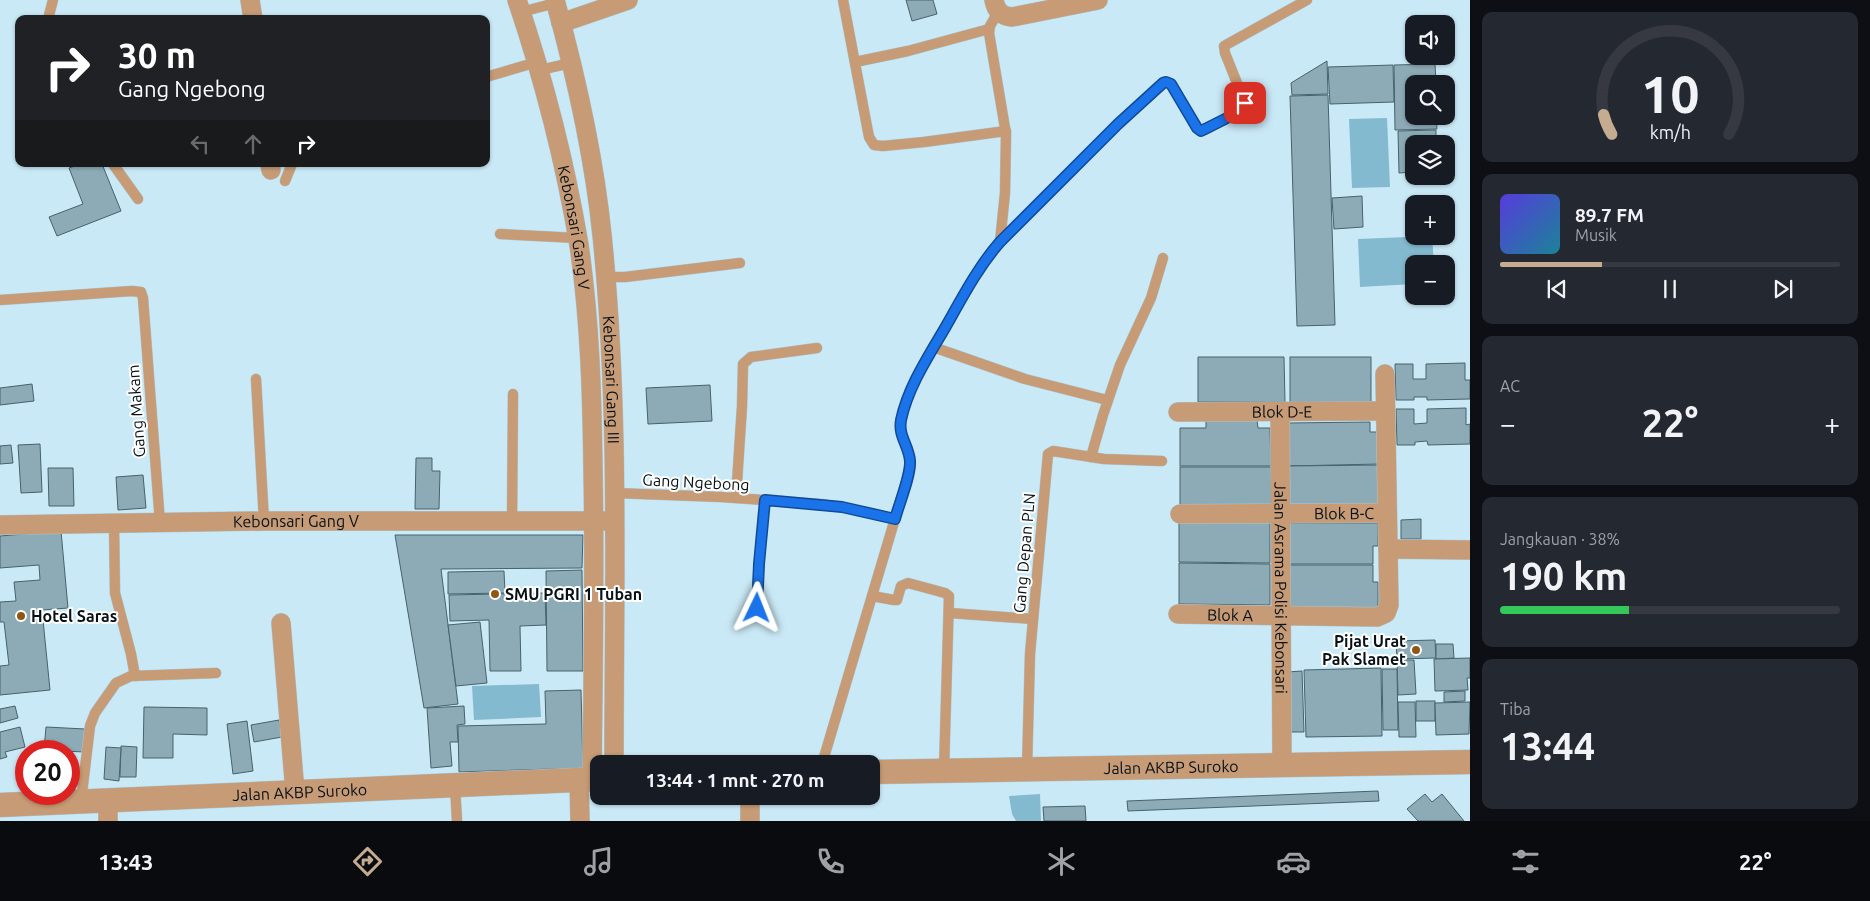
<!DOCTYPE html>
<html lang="id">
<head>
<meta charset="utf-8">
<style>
  body { margin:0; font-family:Ubuntu,sans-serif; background:#242831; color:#f1f3f6; height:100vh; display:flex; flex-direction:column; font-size:19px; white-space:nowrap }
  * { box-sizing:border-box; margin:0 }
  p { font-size:16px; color:#9ea1a6 }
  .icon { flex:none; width:28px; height:28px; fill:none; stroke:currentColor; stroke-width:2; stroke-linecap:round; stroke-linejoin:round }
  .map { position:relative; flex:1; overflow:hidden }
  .details { display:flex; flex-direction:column; gap:12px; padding:12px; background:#0d0f14; width:400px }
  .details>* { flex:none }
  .top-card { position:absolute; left:15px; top:15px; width:475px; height:152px; border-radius:10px; box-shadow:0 1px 4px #0004; background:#202124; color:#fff; overflow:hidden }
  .buttons { position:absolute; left:1405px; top:15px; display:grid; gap:10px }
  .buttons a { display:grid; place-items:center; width:50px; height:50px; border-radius:10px; background:#171b24; box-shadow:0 1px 4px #0004; font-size:25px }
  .speed { position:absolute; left:15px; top:740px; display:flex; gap:10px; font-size:25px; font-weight:700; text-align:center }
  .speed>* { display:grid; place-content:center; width:65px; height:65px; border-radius:50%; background:#171b24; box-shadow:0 1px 4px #0004; line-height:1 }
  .speed .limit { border:8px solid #d22; background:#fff; color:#111 }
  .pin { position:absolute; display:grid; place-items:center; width:42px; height:42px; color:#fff; margin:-21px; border-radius:10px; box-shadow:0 2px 8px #0006 }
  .me { position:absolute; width:55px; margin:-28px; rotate:2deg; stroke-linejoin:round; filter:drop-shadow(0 0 4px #0008) }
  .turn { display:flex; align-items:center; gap:18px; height:105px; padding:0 20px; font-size:22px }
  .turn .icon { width:65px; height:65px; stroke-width:2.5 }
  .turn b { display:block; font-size:35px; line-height:42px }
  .lanes { display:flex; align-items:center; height:48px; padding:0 20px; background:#0003; justify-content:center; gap:25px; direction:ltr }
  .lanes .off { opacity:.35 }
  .big { font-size:38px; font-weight:700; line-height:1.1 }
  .details .widget { flex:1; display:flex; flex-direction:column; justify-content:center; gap:8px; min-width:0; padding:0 18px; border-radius:10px; background:#242831 }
  .details .dial { align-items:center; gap:0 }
  .dial svg { height:130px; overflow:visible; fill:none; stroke:#363941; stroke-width:7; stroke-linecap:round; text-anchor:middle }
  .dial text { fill:#f1f3f6; stroke:none }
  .song { display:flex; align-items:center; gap:15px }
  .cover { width:60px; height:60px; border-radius:8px; background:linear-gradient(135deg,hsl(250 70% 55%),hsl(190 70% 35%)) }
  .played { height:5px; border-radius:2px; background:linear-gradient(90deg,#c5ac90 30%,#363941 30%) }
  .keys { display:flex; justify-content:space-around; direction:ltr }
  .heat { display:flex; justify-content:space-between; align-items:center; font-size:28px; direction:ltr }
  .charge { height:8px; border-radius:4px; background:linear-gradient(90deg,#34c759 38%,#363941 0) }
  .trip { position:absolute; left:590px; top:755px; width:290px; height:50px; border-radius:10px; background:#171b24; box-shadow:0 1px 4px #0004; font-weight:700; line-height:50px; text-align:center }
  .dock { display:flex; height:80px; justify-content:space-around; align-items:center; background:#090b0e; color:#9ea1a6 }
  .dock .icon { width:35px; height:35px }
  .dock .current { color:#c5ac90 }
  .dock b { font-size:22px; color:#f1f3f6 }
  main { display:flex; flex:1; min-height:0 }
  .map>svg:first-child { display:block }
</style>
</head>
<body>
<main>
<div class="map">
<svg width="1470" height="821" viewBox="0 0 1470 821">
  <rect width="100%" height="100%" fill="#cae9f6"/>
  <g fill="#83bacf">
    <path d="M 1387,118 L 1390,187 L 1352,188 L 1349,119 Z"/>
    <path d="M 1432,236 L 1434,264 L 1414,264 L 1414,284 L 1360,287 L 1358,239 Z"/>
    <path d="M 539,684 L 541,717 L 474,720 L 472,686 Z"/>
    <path d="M 1040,794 L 1041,821 L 1016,821 L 1012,814 L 1009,796 Z"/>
  </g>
  <g fill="#8dabb6" stroke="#46626c">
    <path d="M 906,0 L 933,0 L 937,14 L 912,21 Z"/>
    <path d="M 1327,61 L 1328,94 L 1292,95 L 1291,83 Z"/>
    <path d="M 1435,64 L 1436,84 L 1414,84 L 1414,116 L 1436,116 L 1437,129 L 1395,130 L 1394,65 Z"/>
    <path d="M 1393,65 L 1394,102 L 1330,104 L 1328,67 Z"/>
    <path d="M 1328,95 L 1335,325 L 1297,326 L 1290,96 Z"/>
    <path d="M 1436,130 L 1436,144 L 1414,144 L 1414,172 L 1399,173 L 1398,131 Z"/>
    <path d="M 81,164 L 102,164 L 121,211 L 57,236 L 49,217 L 83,204 L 69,168 Z"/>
    <path d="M 1362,196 L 1363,227 L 1334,229 L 1332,198 Z"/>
    <path d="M 1198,357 L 1284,357 L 1285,402 L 1198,402 Z"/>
    <rect x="1290" y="357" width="81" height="45"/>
    <path d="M 1465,363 L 1465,380 L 1470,380 L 1470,399 L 1427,400 L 1427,397 L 1414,397 L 1414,400 L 1396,400 L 1395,364 L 1413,364 L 1413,379 L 1426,379 L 1426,364 Z"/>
    <path d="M 32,384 L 34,401 L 0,405 L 0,388 Z"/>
    <path d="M 710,385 L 712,421 L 648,424 L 646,388 Z"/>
    <path d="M 1466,408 L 1466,425 L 1470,424 L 1470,444 L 1428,445 L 1427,441 L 1415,442 L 1415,445 L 1397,445 L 1396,409 L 1414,409 L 1414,424 L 1427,423 L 1427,409 Z"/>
    <path d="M 1206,420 L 1257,420 L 1258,428 L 1270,428 L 1271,466 L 1180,466 L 1180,428 L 1206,428 Z"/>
    <path d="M 1370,422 L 1370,432 L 1378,432 L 1379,464 L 1289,466 L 1288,423 Z"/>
    <path d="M 40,444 L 42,492 L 21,493 L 18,445 Z"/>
    <path d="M 11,445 L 13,463 L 0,464 L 0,446 Z"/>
    <path d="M 416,458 L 432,458 L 432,471 L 440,471 L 439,509 L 415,509 Z"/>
    <path d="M 1379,465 L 1379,504 L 1289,505 L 1289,466 Z"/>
    <rect x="1180" y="467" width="91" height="38"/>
    <path d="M 48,468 L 73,468 L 74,506 L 49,506 Z"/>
    <path d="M 143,475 L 146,508 L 118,510 L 116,477 Z"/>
    <path d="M 1421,519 L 1421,539 L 1401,539 L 1401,520 Z"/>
    <path d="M 1179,522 L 1270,522 L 1270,563 L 1179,562 Z"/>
    <path d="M 1289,523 L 1378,523 L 1378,546 L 1373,546 L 1373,564 L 1289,564 Z"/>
    <path d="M 61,531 L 68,608 L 42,610 L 50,690 L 0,695 L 0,666 L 9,665 L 4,622 L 0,622 L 0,602 L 16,601 L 14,582 L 40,580 L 39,565 L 0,568 L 0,536 Z"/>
    <path d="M 395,535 L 583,535 L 582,568 L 441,569 L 458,704 L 424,708 Z"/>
    <path d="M 1179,563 L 1270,564 L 1270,605 L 1179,604 Z"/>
    <path d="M 1289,565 L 1373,565 L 1373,582 L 1378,582 L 1378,609 L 1289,609 Z"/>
    <path d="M 582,570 L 583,671 L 547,671 L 546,571 Z"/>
    <path d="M 504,571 L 505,593 L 448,594 L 448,572 Z"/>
    <path d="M 545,593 L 546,625 L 520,626 L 521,671 L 490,671 L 489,620 L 450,621 L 449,595 Z"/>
    <path d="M 480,622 L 487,683 L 456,686 L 448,625 Z"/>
    <path d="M 1435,640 L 1436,658 L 1397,659 L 1396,641 Z"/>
    <path d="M 1436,644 L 1453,644 L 1454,658 L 1436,659 Z"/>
    <path d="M 1470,658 L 1470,678 L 1467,678 L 1468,690 L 1435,691 L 1434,659 Z"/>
    <path d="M 1397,660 L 1414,660 L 1416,694 L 1398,695 Z"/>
    <path d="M 1381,668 L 1382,736 L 1306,737 L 1304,670 Z"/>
    <path d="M 1382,669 L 1397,669 L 1398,730 L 1383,730 Z"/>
    <path d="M 1302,671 L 1304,732 L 1289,732 L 1287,672 Z"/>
    <path d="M 581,690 L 583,768 L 459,772 L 458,726 L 546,724 L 545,691 Z"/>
    <path d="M 1465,691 L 1465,701 L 1444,702 L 1444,692 Z"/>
    <rect x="1416" y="701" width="19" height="20"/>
    <path d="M 1398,702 L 1415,702 L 1416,737 L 1399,737 Z"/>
    <path d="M 1470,702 L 1469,734 L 1436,735 L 1435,703 Z"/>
    <path d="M 15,706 L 18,718 L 0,723 L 0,709 Z"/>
    <path d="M 464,706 L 465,724 L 457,725 L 458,742 L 450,742 L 452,766 L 431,768 L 427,708 Z"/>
    <path d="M 144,707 L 207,708 L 207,735 L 173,734 L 173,758 L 143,758 Z"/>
    <path d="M 279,720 L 282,737 L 254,742 L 251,725 Z"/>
    <path d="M 247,721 L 253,771 L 233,774 L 227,724 Z"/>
    <path d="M 20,727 L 25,747 L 5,752 L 7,757 L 0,759 L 0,732 Z"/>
    <path d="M 46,727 L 85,729 L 84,752 L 44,750 Z"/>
    <path d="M 121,746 L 137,747 L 136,777 L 120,777 Z"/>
    <path d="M 106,747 L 121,748 L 119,781 L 104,779 Z"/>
    <path d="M 1378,791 L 1379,801 L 1128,811 L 1127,801 Z"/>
    <path d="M 1425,794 L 1432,802 L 1442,794 L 1464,821 L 1418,821 L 1407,809 Z"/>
    <path d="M 1085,806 L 1086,821 L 1044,821 L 1043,807 Z"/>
  </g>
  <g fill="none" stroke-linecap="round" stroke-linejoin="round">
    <g stroke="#abc6d2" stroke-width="11">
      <g id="service">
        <path d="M 843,0 L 869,137 L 874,145 L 883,146 L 924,142 L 1006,131"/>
        <path d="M 521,12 L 556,3"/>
        <path d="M 998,12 L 990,26 L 989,33 L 1006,134 L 1005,193 L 1000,242"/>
        <path d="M 48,19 L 53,0"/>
        <path d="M 855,62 L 908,51 L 989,29"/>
        <path d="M 540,70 L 571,63"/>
        <path d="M 486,77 L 537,62"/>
        <path d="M 113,164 L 138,199"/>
        <path d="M 285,181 L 292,164"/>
        <path d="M 500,234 L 577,238"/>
        <path d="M 605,277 L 625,277 L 740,263"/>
        <path d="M 0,300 L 132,291 L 141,292 L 143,298 L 160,523"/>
        <path d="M 933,347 L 1025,379 L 1107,400"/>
        <path d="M 256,379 L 264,521"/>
        <path d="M 1091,457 L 1103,415 L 1120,365 L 1151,298 L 1163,258"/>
        <path d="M 614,493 L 721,497 L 820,504 L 842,507 L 895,519"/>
        <path d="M 736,498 L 742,406 L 743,364 L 751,357 L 817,348"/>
        <path d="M 512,521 L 513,394"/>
        <path d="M 114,523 L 115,593 L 131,654 L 135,676"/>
        <path d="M 872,596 L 894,600 L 897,600 L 901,586 L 908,583 L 945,593 L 949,596 L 944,771"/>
        <path d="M 757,608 L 759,564 L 765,500"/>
        <path d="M 950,613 L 1033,619"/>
        <path d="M 822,764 L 908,475 C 909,469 911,462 909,456 C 906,444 899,436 901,423 C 906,390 929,354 946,325 C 963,297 978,267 1000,242 L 1118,124 L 1164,82 L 1171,84 L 1199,130 L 1205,130 L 1244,109 L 1245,103 L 1225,53 L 1224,46 L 1307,0"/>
        <path d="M 1027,769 L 1030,654 L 1048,454 L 1053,451 L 1104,459 L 1162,461"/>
        <path d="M 455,785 L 457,821"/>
        <path d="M 81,802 L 90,726 L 95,713 L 116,683 L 131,676 L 216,673"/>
      </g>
    </g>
    <g stroke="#abc6d2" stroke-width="20">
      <g id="minor">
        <path d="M 250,0 L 253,19"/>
        <path id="s1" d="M 517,0 C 544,80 565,162 579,245 C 590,320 592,395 593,470 C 595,573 593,676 592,779"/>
        <path id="s2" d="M 555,0 C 576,76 594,156 602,235 C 620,410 614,588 614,764"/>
        <path d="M 994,0 C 996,11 1001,16 1012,17 L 1098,0"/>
        <path d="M 561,23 L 628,0"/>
        <path d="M 270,164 L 271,170"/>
        <path id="s3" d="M 1178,412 L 1386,411"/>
        <path id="s4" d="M 1280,412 L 1282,765"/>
        <path id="s5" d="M 1180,514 L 1387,513"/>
        <path id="s6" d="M 0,525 L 264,521 L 605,521"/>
        <path d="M 1388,549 L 1470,550"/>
        <path id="s7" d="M 1178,614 L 1377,617 L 1386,613 L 1389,605 L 1385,374"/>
        <path d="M 281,623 L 295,792"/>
        <path d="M 579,779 L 580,821"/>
        <path d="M 108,800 L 108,821"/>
        <path d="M 750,821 L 750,796"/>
      </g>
    </g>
    <g stroke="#abc6d2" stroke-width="25">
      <g id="tertiary">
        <path id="s8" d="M 871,772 L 1470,762"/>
        <path id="s9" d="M 0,805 L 599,779"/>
      </g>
    </g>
    <use href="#service" stroke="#c69b75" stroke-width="10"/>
    <use href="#minor" stroke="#c69b75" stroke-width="19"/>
    <use href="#tertiary" stroke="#c69b75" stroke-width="24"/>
  </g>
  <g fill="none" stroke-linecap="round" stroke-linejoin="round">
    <g stroke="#114b97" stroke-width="12">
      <path id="route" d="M 757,608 L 759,564 L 765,500 L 842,507 L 895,519 C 899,504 911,475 910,461 C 909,446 898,436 901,420 C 908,387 928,357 945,328 C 962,298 978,267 1000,242 L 1118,124 L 1163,83 L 1166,82 L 1171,84 L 1197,128 L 1201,131 L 1243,110 L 1245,108 L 1245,103"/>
    </g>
    <use href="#route" stroke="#1a73e8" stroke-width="9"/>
  </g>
  <g fill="#905613" stroke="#fff" stroke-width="2">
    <circle cx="495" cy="594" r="5"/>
    <circle cx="21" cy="616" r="5"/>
    <circle cx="1416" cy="650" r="5"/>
  </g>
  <g text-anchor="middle" stroke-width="4" stroke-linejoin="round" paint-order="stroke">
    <g font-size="16" fill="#071116" stroke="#fff">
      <text dy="6" stroke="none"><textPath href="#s1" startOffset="235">Kebonsari Gang V</textPath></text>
      <text dy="6" stroke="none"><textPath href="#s2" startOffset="385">Kebonsari Gang III</textPath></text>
      <text transform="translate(136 411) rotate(-94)" y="6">Gang Makam</text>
      <text dy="6" stroke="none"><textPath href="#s3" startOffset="104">Blok D-E</textPath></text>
      <text transform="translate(696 482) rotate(3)" y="6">Gang Ngebong</text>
      <text dy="6" stroke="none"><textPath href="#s5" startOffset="164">Blok B-C</textPath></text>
      <text dy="6" stroke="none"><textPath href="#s6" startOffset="296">Kebonsari Gang V</textPath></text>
      <text transform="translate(1024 553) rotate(-85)" y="6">Gang Depan PLN</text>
      <text dy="6" stroke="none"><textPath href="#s4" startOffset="176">Jalan Asrama Polisi Kebonsari</textPath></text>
      <text dy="6" stroke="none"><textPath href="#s7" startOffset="52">Blok A</textPath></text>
      <text dy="6" stroke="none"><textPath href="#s8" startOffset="300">Jalan AKBP Suroko</textPath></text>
      <text dy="6" stroke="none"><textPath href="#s9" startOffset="300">Jalan AKBP Suroko</textPath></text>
    </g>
    <g font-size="16" font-weight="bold" fill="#071116" stroke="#fff" text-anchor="start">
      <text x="505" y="600">SMU PGRI 1 Tuban</text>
      <text x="31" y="622">Hotel Saras</text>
      <text x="1406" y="647" text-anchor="end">Pijat Urat<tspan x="1406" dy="18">Pak Slamet</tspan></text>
    </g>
  </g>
</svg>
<div class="buttons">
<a><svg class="icon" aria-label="sound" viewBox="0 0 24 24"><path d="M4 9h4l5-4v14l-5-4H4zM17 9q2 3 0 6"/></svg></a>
<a><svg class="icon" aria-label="search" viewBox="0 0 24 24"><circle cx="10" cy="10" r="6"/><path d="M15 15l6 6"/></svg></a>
<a><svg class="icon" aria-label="layers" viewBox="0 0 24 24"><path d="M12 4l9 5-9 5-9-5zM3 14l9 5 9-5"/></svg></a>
<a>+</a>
<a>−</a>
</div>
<div class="speed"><div class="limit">20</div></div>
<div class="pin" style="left:1245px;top:103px;background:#d93025"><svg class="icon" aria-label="arrive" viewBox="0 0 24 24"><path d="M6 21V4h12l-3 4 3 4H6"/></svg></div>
<svg class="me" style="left:757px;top:608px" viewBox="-20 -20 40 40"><path d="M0-17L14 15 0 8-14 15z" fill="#1a73e8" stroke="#fff" stroke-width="4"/></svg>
<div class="trip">13:44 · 1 mnt · 270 m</div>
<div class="top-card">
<div class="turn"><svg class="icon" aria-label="right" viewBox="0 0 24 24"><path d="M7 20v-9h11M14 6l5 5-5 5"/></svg><div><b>30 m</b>Gang Ngebong</div></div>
<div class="lanes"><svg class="icon off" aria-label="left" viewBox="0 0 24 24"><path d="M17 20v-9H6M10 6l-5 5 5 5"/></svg><svg class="icon off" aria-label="ahead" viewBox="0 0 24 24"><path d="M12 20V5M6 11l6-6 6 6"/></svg><svg class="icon" aria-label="right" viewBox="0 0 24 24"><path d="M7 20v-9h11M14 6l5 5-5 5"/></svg></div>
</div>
</div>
<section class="details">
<div class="widget dial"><svg viewBox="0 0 100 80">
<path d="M14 69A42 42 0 1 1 86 69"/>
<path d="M14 69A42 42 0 0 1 9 57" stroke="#c5ac90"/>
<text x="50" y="56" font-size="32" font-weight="700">10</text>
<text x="50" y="72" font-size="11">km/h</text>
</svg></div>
<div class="widget">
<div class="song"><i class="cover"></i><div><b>89.7 FM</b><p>Musik</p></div></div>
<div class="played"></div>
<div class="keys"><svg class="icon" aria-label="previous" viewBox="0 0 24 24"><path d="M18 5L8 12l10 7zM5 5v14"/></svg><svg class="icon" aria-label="pause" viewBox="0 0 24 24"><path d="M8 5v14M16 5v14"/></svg><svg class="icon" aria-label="next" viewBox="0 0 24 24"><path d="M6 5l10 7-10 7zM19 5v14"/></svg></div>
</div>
<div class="widget"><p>AC</p>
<div class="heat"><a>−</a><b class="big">22°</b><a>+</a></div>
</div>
<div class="widget"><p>Jangkauan · 38%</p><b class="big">190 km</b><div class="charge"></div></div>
<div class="widget"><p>Tiba</p><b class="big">13:44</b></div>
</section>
</main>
<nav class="dock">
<b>13:43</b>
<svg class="icon current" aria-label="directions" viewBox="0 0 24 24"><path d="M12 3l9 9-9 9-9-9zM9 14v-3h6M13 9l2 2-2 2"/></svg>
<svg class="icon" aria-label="music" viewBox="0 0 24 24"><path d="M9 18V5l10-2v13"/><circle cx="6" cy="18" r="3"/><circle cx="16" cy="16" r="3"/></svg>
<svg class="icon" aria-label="phone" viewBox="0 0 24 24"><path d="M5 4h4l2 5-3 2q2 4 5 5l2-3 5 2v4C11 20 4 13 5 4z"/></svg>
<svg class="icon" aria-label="climate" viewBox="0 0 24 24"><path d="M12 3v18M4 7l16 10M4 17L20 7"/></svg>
<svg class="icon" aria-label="car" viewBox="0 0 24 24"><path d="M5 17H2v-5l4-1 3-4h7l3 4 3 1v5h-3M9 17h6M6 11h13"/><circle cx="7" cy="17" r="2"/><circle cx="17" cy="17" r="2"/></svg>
<svg class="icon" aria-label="filters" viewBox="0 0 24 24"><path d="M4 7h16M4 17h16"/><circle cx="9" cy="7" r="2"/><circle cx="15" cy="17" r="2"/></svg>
<b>22°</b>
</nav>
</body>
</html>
